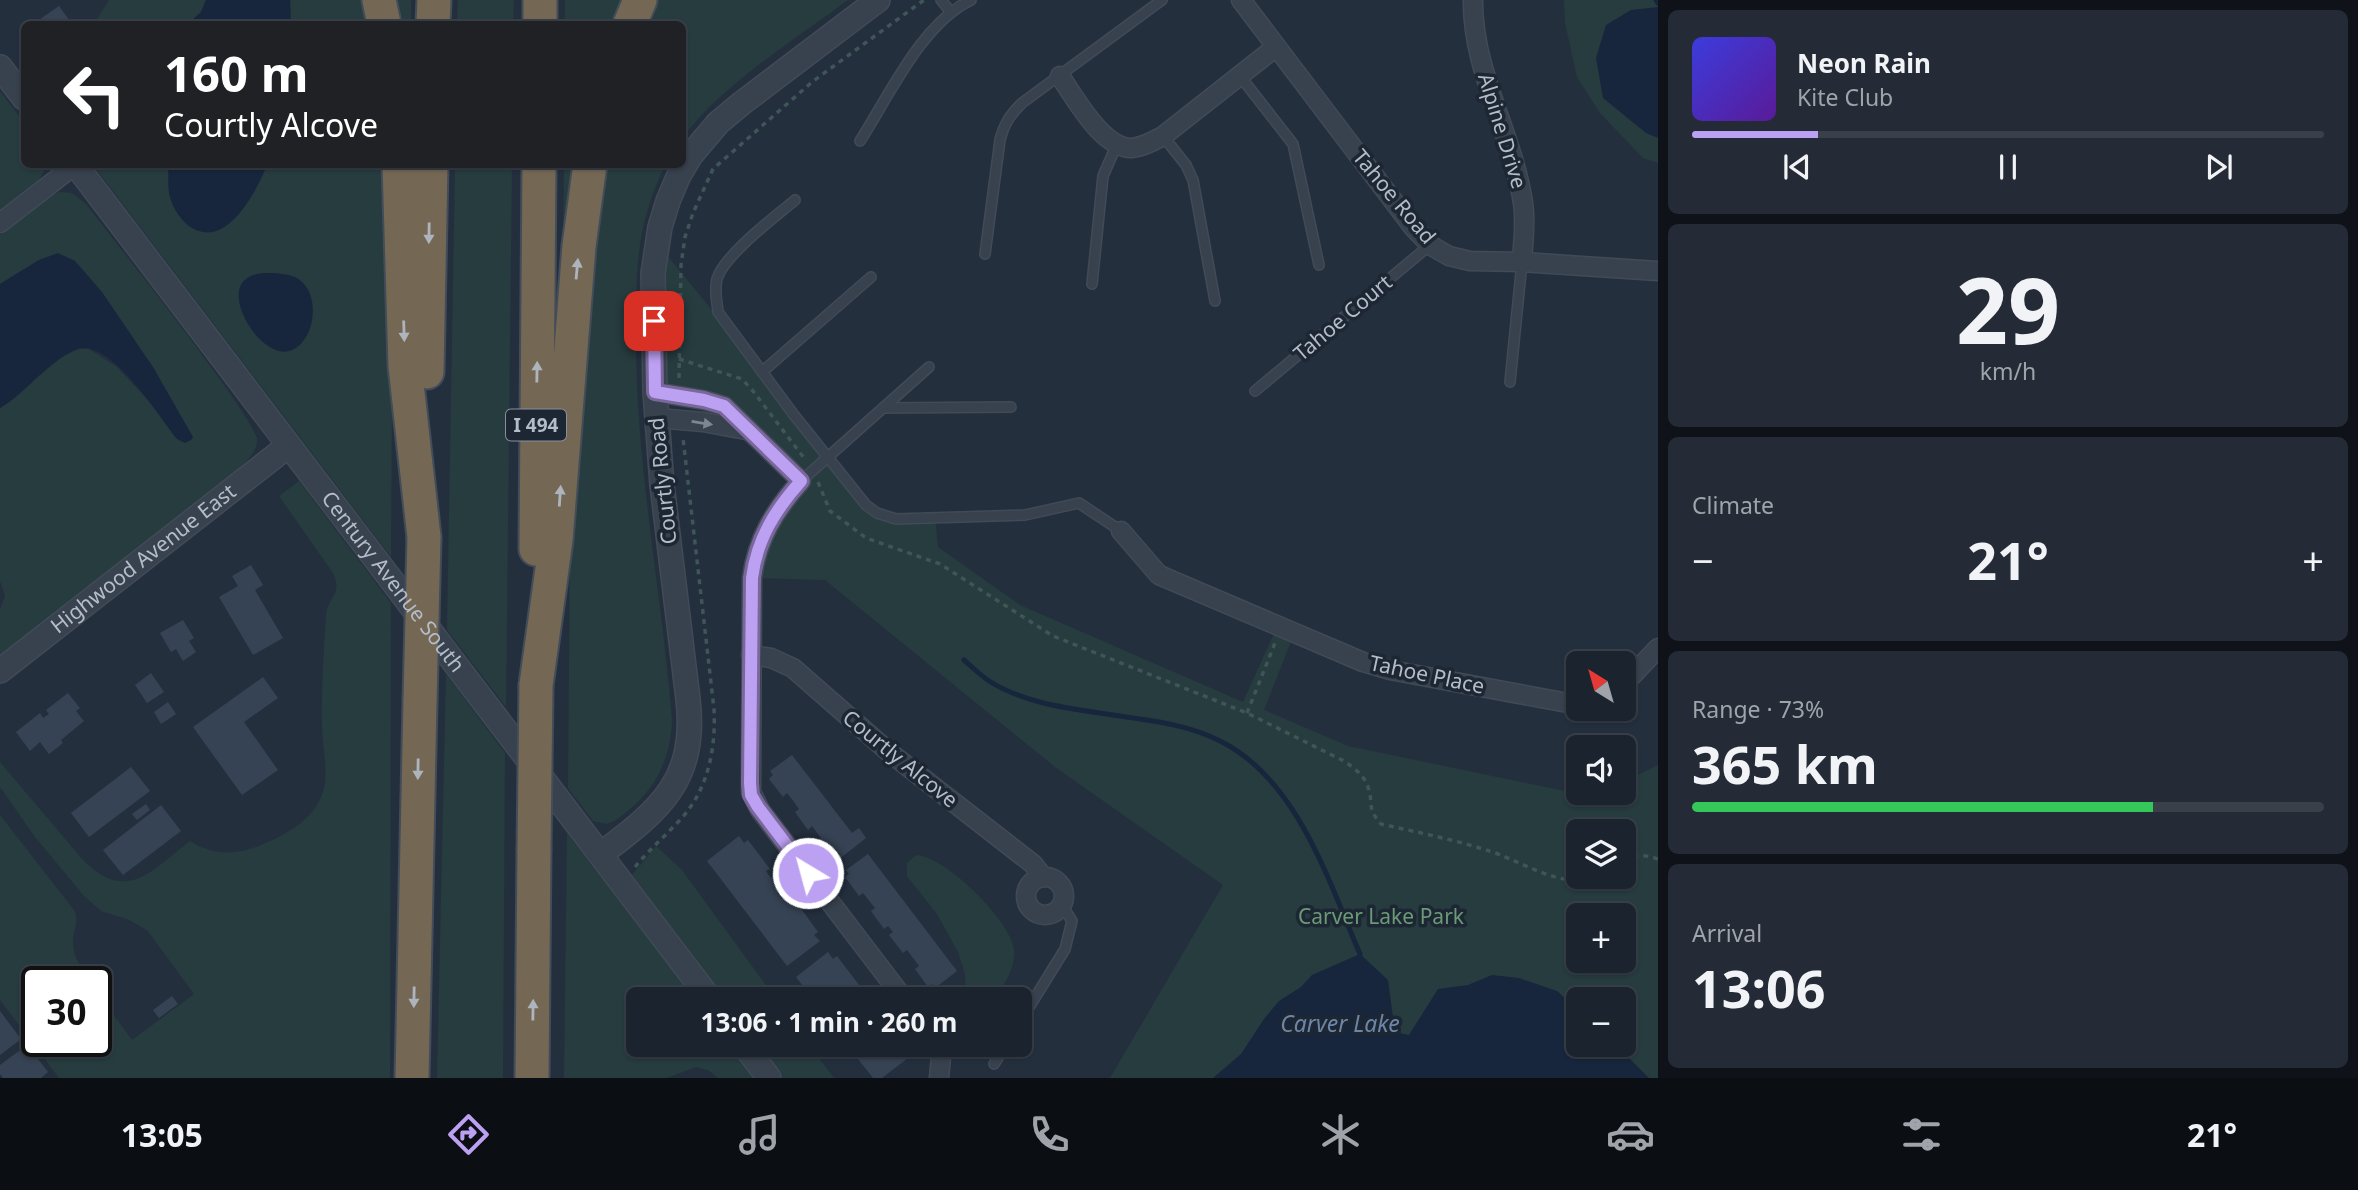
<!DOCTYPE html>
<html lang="en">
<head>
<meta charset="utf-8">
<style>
  body { margin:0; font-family:"Noto Sans",sans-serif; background:#242b36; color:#f1f3f6; height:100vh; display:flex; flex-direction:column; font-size:26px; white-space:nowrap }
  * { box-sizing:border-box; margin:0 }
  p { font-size:23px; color:#a0a4aa }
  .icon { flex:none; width:38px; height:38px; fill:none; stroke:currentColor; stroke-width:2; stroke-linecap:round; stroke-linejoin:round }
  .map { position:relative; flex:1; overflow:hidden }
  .details { display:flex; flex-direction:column; gap:10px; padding:10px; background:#0f1319; width:700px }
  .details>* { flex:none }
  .top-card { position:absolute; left:21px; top:21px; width:665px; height:147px; border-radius:10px; box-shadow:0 2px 5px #0004,0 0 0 2px #39404a; background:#202124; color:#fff; overflow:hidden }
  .needle { width:46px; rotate:323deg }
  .controls { position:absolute; left:1566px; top:651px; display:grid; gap:14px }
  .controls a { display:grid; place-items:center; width:70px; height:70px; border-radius:10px; background:#1b232e; box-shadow:0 2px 5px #0004,0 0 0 2px #39404a; font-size:35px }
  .speed { position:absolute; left:21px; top:966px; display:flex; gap:14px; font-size:35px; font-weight:700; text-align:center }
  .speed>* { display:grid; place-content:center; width:91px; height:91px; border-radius:50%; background:#1b232e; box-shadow:0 2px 5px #0004,0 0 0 2px #39404a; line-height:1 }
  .speed .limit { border:4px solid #111; border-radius:10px; background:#fff; color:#111 }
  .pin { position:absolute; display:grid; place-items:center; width:60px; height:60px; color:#fff; margin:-30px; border-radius:14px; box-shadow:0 4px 10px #0006 }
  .me { position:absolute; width:77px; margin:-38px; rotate:323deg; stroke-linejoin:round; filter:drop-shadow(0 0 5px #0008) }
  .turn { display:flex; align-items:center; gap:24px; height:147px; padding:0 28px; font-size:32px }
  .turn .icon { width:91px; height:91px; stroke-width:2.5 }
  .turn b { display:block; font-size:49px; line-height:60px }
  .big { font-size:52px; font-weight:700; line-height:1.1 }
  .details .card { flex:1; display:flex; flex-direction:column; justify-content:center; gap:10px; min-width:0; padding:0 24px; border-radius:10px; background:#242b36 }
  .details .dial { align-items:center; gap:0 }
  .dial b { font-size:91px; line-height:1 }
  .song { display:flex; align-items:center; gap:21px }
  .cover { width:84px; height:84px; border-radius:10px; background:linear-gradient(135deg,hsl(240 70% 55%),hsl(270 70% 35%)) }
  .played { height:7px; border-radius:4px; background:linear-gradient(90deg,#bca0f2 20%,#39404a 20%) }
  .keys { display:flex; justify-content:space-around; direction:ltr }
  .heat { display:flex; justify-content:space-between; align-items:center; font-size:38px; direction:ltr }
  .charge { height:10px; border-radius:5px; background:linear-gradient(90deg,#34c759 73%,#39404a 0) }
  .trip { position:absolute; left:626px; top:987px; width:406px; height:70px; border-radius:10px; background:#1b232e; box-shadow:0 2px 5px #0004,0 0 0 2px #39404a; font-weight:700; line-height:70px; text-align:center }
  .tabs { display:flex; height:112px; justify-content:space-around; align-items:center; background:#0b0e12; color:#a0a4aa }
  .tabs .icon { width:49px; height:49px }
  .tabs .current { color:#bca0f2 }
  .tabs b { font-size:32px; color:#f1f3f6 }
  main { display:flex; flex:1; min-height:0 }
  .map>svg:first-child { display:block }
</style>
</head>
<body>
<main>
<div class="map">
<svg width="1658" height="1078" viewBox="0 0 1658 1078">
  <rect width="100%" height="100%" fill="#242f3e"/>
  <g fill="#263c3f" fill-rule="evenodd">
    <path d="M 109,0 L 206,0 L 201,12 L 188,24 L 94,24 Z"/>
    <path d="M 290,0 L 370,0 L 374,24 L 291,24 Z"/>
    <path d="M 391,0 L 411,0 L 411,24 L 395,24 Z"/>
    <path d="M 458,0 L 514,0 L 513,24 L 457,24 Z"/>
    <path d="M 565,0 L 629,0 L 619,24 L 565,24 Z"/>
    <path d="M 653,0 L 848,0 C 793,41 724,83 683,137 L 682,24 L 643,24 Z"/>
    <path d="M 1564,0 L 1658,0 L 1658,163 L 1643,158 L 1600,113 L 1577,77 L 1565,23 Z"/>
    <path d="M 0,91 L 24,123 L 24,164 L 47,165 L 39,180 L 0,212 Z"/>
    <path d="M 93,165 L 168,165 L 172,202 L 188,225 L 226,225 C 247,208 257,189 267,165 L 389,165 L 392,400 L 391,557 ZM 272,273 C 310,277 314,293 310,328 L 248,278 Z"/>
    <path d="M 455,165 L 512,165 L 506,707 L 447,630 Z"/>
    <path d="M 564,165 L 579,165 L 563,250 Z"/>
    <path d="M 602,165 L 665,165 C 635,228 636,271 636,340 C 636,468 662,593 672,720 C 671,755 658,786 630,809 C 623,815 616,821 607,824 L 593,821 L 568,788 L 570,537 Z"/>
    <path d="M 60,192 L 72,193 L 86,204 C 109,234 257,419 257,440 C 257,457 233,474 221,484 L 0,657 L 0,610 L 5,596 L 0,581 L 0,408 L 62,357 L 79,349 L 89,349 L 117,367 L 155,408 L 174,436 L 190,441 L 193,437 L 39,260 L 0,284 L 0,235 L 54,194 Z"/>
    <path d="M 657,243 L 878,513 L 935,517 L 938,547 L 1020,605 L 1243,702 L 1277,627 L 1294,634 L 1264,710 L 1348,746 L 1594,797 L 1603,793 L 1624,793 L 1624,782 L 1658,765 L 1658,1078 L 1110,1078 L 1223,885 L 1055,767 L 825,580 L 752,578 L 801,481 L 724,406 L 655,392 ZM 1578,831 L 1624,831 L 1624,877 L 1578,877 ZM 1578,915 L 1624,915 L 1624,961 L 1578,961 ZM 1578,999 L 1624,999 L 1624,1045 L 1578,1045 Z"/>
    <path d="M 299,481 L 391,603 L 390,1078 L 59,1078 L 0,1000 L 0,815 L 74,910 C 80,924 72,931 73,944 C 73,957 84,973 90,982 L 37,982 L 37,1041 L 96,1041 L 96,991 L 132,1040 L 194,994 L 147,930 L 127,919 L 101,911 L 84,896 L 35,837 L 0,787 L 0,762 L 83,860 C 127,904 151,871 190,841 C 213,856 237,855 261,845 C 285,835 312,821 322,795 C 330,775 322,748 322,726 C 321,689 324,651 326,614 C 329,596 343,594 333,573 L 279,496 Z"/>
    <path d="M 446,674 L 505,753 L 503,1078 L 437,1078 Z"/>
    <path d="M 567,833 L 695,999 L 639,999 L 639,1045 L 729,1045 L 753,1078 L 718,1078 L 708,1070 L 696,1067 L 667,1078 L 564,1078 Z"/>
    <path d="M 656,846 L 682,870 L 776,999 L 725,999 L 632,875 Z"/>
    <path d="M 916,855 C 945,856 1010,920 1014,949 C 1016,967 1004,985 995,999 L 966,999 L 965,974 L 958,952 L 937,914 L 907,876 L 907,863 Z"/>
    <path d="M 759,1045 L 809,1045 L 834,1078 L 783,1078 Z"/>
  </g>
  <g fill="#17263c">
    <path d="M 206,0 L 290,0 L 291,24 L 188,24 L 201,12 Z"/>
    <path d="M 1658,7 L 1658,138 L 1646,133 L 1603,98 L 1596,58 L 1606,25 L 1631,10 Z"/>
    <path d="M 168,165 L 168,164 L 267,165 C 257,189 228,249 192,228 C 182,222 173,209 170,197 C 167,187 169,175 168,165 Z"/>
    <path d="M 58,253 L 75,261 L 102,292 L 153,367 L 193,437 L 191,440 L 185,443 L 177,439 C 159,416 115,346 82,348 C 72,349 62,357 54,363 C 35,377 20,397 0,408 L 0,284 L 39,260 Z"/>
    <path d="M 272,273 C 283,274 294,274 302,282 C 321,299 314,344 289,351 C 262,359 222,297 246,279 C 254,273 263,273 272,273 Z"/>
    <path d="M 1360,954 L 1388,980 L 1395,1032 L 1409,1035 L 1438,989 L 1468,985 L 1492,975 L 1519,978 L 1557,991 L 1578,1010 L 1578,1045 L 1616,1045 L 1649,1078 L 1213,1078 L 1241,1054 L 1264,1019 L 1279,1001 L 1301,987 L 1312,975 Z"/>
  </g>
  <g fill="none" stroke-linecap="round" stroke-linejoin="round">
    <g stroke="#17263c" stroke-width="5">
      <path d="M 1656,0 L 1658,3"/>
      <path d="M 964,660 C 972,667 980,675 989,681 C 1024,703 1066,708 1106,714 C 1144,720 1185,723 1220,741 C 1297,779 1328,880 1360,954"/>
    </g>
  </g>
  <g fill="#364354">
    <path d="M 59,6 L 72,24 L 33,24 Z"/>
    <path d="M 251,565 L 263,585 L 255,590 L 283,638 L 253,655 L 219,597 L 238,586 L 232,576 Z"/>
    <path d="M 183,620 L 194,638 L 189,641 L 196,652 L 183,661 L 176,649 L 171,652 L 160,633 Z"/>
    <path d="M 151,673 L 164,692 L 147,703 L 135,685 Z"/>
    <path d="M 263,677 L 278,698 L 244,722 L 278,770 L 242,795 L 193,727 Z"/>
    <path d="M 68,693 L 80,708 L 76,711 L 84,721 L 61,740 L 63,743 L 49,754 L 40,742 L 30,751 L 16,732 L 40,713 L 43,718 L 49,714 L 46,710 Z"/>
    <path d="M 168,702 L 176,714 L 161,724 L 154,712 Z"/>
    <path d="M 792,755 L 852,833 L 859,828 L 866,838 L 838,860 L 835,855 L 831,858 L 817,841 L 821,838 L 812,826 L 808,830 L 795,812 L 799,809 L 794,802 L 787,793 L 783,797 L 769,779 L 773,775 L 770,771 Z"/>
    <path d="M 131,767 L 150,791 L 89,837 L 71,813 Z"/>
    <path d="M 146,804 L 150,810 L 137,820 L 132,814 Z"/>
    <path d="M 161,805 L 181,831 L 123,875 L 103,850 Z"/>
    <path d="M 739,836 L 744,843 L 748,840 L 770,869 L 766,871 L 771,878 L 775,875 L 786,890 L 782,892 L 793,906 L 797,903 L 818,932 L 814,935 L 820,941 L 787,966 L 707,861 Z"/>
    <path d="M 868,854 L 957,971 L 935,988 L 932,984 L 928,987 L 915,969 L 919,966 L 907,950 L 903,953 L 889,935 L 893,932 L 888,926 L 884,929 L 871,911 L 875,908 L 863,893 L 859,896 L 845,877 L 849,874 L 846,870 Z"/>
    <path d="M 828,952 L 833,959 L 837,956 L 859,985 L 855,988 L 860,994 L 864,992 L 870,999 L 813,999 L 796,977 Z"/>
    <path d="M 172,996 L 178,1004 L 159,1018 L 153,1010 Z"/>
    <path d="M 0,1011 L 21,1039 L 0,1055 Z"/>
    <path d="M 27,1045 L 48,1072 L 41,1078 L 3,1078 L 0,1074 L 0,1065 Z"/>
    <path d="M 847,1045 L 904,1045 L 907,1048 L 903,1051 L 908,1058 L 882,1078 L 873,1078 Z"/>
  </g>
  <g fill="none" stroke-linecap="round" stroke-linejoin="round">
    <g stroke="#414a57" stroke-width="12">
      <g id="service">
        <path d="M 941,0 L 950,11"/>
        <path d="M 1240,76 L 1293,144 L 1319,265"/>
        <path d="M 1163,136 L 1186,165 L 1193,180 L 1215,301"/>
        <path d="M 860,141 C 889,96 922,23 971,0"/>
        <path d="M 795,200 C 775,217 724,255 717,279 C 714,289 717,302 718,312 L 794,415 L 866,505 L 877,513 L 896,519 L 1025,515 L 1079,503 L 1121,531"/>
        <path d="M 985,254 L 1000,140 C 1004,124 1010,115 1022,103 L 1162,0"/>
        <path d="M 1092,284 L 1103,176 L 1117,144"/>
        <path d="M 762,372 L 871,277"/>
        <path d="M 1510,382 L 1522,262"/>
        <path d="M 1255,391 L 1430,245"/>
        <path d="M 883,408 L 1011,407"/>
        <path d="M 801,481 L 929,367"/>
        <path d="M 1020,1022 L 1065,949 L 1072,921 L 1062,905"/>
        <path d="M 994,1064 L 1006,1045"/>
      </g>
    </g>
    <g stroke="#414a57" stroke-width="21">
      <g id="minor">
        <path d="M 1241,0 L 1413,227 L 1430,245 L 1449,256 L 1470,261 L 1522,262 L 1658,271"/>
        <path d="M 1473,0 C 1472,71 1513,134 1523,203 C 1526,222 1523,243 1522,262"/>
        <path d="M 1060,76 C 1075,98 1103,149 1132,148 C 1143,147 1154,141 1163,136 L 1276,47"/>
        <path d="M 0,223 L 75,165"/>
        <path d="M 655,392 L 704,400 L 724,406 L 801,481 C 775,510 757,539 752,578 L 751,792 L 760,810 L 904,999"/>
        <path d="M 657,418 L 703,422 L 746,430"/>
        <path d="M 1121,531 L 1159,575 L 1363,662 L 1390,670 L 1568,703 L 1578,703"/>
        <path d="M 751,655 L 771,658 L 793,668 L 889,752 L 1033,864 L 1043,877"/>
        <path d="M 1624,684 L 1658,648"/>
        <circle cx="1045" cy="896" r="19"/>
        <path d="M 938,1045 L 941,1057 L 939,1078"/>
      </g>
    </g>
    <g stroke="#414a57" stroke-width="26">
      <g id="tertiary">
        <path d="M 0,67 L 24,98"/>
        <path id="s1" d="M 75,164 L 710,999"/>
        <path id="s2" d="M 0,671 L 288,446"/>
        <path d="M 601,854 C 661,809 697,780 688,699 L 662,485 L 655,392 L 653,273 L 660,227 L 668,201 L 679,175 L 691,155 L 718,123 L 742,103 L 878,0"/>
        <path d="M 744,1045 L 769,1078"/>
      </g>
    </g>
    <g stroke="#434c59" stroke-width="37">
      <g id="motorway">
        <path d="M 379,0 L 384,24"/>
        <path d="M 433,24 L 434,0"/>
        <path d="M 540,24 L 540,0"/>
        <path d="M 630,24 L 640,0"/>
        <path d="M 399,164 L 405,366 L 424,537"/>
        <path d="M 427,372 L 431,164"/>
        <path d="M 536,549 L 539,164"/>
        <path d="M 536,685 L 556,540 L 579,246 L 590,164"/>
        <path d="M 412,1078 L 420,701"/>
        <path d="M 532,1078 L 534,850"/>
      </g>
    </g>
    <g stroke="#3f5557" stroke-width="3.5" stroke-dasharray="5 5" stroke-linecap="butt">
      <path d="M 679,359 L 742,379 L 753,391 L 804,458"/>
      <path d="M 679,378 L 681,265 L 685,237 L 693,213 L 713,169 L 812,82 L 924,0"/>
      <path d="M 818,482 L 830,511 L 866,538 L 940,564 L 1053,636 L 1247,713 L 1344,761 C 1354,768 1364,775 1368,787 C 1374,805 1366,807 1381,824 C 1416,832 1452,839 1486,850 C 1516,858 1564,891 1594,877"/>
      <path d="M 1247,713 L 1275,643"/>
      <path d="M 1624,860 C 1635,854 1647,855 1658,859"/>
      <path d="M 635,867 C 649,850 665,836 680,820 C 708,790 716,749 714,709 L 683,438"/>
    </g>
    <use href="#service" stroke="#38414e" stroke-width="9"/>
    <use href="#minor" stroke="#38414e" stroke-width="18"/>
    <use href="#tertiary" stroke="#38414e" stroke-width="23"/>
    <use href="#motorway" stroke="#746855" stroke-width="33"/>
    <g stroke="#434c59" stroke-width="37" stroke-linecap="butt">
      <g id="motorway-bridge">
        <path d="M 420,701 L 424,537"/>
        <path d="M 534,850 L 536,685"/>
      </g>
    </g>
    <use href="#motorway-bridge" stroke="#746855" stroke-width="33"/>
  </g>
  <defs><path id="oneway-solid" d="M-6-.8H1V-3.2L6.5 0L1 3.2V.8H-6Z" transform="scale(1.75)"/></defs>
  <g fill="#aeb4bd">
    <use href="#oneway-solid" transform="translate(429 233) rotate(91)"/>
    <use href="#oneway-solid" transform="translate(577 269) rotate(-85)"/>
    <use href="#oneway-solid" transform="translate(404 331) rotate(88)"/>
    <use href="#oneway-solid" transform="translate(537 372) rotate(-89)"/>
    <use href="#oneway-solid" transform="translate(560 496) rotate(-86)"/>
    <use href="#oneway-solid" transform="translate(418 769) rotate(91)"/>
    <use href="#oneway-solid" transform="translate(414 997) rotate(91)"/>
    <use href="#oneway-solid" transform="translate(533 1010) rotate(-89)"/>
  </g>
  <use fill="#7c8592" href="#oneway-solid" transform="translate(702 423) rotate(9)"/>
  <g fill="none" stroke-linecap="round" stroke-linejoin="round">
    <g stroke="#7a689d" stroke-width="18">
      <path id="route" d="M 654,321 L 655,392 L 704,400 L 724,406 L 801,481 C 775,510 757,539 752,578 L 750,783 L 751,795 L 758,807 L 808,873"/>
    </g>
    <use href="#route" stroke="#bca0f2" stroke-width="12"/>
  </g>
  <g text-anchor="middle" stroke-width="7" stroke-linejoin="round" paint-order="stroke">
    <rect fill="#1d2633" stroke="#878f9c" stroke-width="2" x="506" y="409.5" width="60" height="31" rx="5"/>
    <g font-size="19" font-weight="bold" fill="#b4bcc9">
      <text x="536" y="432">I 494</text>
    </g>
    <g font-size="21" fill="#b4bcc9" stroke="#1d2633">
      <text transform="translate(1502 131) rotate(73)" y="7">Alpine Drive</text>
      <text transform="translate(1394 197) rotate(50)" y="7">Tahoe Road</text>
      <text transform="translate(1343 318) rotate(-40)" y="7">Tahoe Court</text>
      <text transform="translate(663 481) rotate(-96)" y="7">Courtly Road</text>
      <text dy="7" stroke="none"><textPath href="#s2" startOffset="182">Highwood Avenue East</textPath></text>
      <text dy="7" stroke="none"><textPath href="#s1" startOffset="525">Century Avenue South</textPath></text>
      <text transform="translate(1427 675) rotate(12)" y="7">Tahoe Place</text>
      <text transform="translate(900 759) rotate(39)" y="7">Courtly Alcove</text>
    </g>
    <g font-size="21" fill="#6b9a76" stroke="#1d2633">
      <text x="1381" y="924">Carver Lake Park</text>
    </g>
    <g font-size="23" font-style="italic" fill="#6d86a8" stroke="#1d2633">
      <text x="1340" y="1032">Carver Lake</text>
    </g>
  </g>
</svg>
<div class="controls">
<a><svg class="needle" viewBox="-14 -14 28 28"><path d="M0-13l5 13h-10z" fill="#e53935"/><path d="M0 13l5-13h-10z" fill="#a0a4aa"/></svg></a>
<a><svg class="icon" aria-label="sound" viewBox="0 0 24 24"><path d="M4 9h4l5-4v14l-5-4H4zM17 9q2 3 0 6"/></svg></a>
<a><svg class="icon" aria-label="layers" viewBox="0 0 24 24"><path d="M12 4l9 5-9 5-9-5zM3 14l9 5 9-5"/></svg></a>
<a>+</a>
<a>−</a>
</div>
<div class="speed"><div class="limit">30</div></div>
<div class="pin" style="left:654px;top:321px;background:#d93025"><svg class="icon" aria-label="arrive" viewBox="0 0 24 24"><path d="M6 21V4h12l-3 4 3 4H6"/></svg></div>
<svg class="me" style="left:808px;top:873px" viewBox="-20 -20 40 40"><circle r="17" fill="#bca0f2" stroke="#fff" stroke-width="3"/><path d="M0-11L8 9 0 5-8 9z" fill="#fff"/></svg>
<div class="trip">13:06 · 1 min · 260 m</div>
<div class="top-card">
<div class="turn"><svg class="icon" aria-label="left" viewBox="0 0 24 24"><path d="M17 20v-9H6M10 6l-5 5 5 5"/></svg><div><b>160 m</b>Courtly Alcove</div></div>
</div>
</div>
<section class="details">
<div class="card">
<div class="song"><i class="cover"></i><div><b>Neon Rain</b><p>Kite Club</p></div></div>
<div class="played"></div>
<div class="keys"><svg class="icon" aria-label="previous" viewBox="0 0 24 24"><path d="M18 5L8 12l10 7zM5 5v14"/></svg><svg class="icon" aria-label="pause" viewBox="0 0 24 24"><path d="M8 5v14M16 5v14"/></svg><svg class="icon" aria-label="next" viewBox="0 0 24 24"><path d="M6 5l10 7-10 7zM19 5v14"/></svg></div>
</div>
<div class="card dial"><b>29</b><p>km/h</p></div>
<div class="card"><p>Climate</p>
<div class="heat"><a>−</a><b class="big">21°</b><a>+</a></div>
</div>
<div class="card"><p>Range · 73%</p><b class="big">365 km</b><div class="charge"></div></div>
<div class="card"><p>Arrival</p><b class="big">13:06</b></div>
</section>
</main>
<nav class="tabs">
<b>13:05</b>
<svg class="icon current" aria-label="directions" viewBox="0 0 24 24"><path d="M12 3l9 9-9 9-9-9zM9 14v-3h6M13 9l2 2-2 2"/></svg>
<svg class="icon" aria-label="music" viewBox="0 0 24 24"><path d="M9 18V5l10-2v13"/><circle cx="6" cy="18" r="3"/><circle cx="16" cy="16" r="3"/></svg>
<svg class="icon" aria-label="phone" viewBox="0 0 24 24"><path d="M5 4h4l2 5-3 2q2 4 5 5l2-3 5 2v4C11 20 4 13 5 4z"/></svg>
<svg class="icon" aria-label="climate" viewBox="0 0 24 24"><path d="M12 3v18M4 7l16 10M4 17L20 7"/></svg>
<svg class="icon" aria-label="car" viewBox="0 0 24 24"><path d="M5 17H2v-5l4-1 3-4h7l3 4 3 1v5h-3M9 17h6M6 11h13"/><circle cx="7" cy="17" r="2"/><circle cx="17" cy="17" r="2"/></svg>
<svg class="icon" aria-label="filters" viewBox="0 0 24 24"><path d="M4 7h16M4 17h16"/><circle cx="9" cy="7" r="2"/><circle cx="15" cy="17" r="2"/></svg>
<b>21°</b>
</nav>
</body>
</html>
